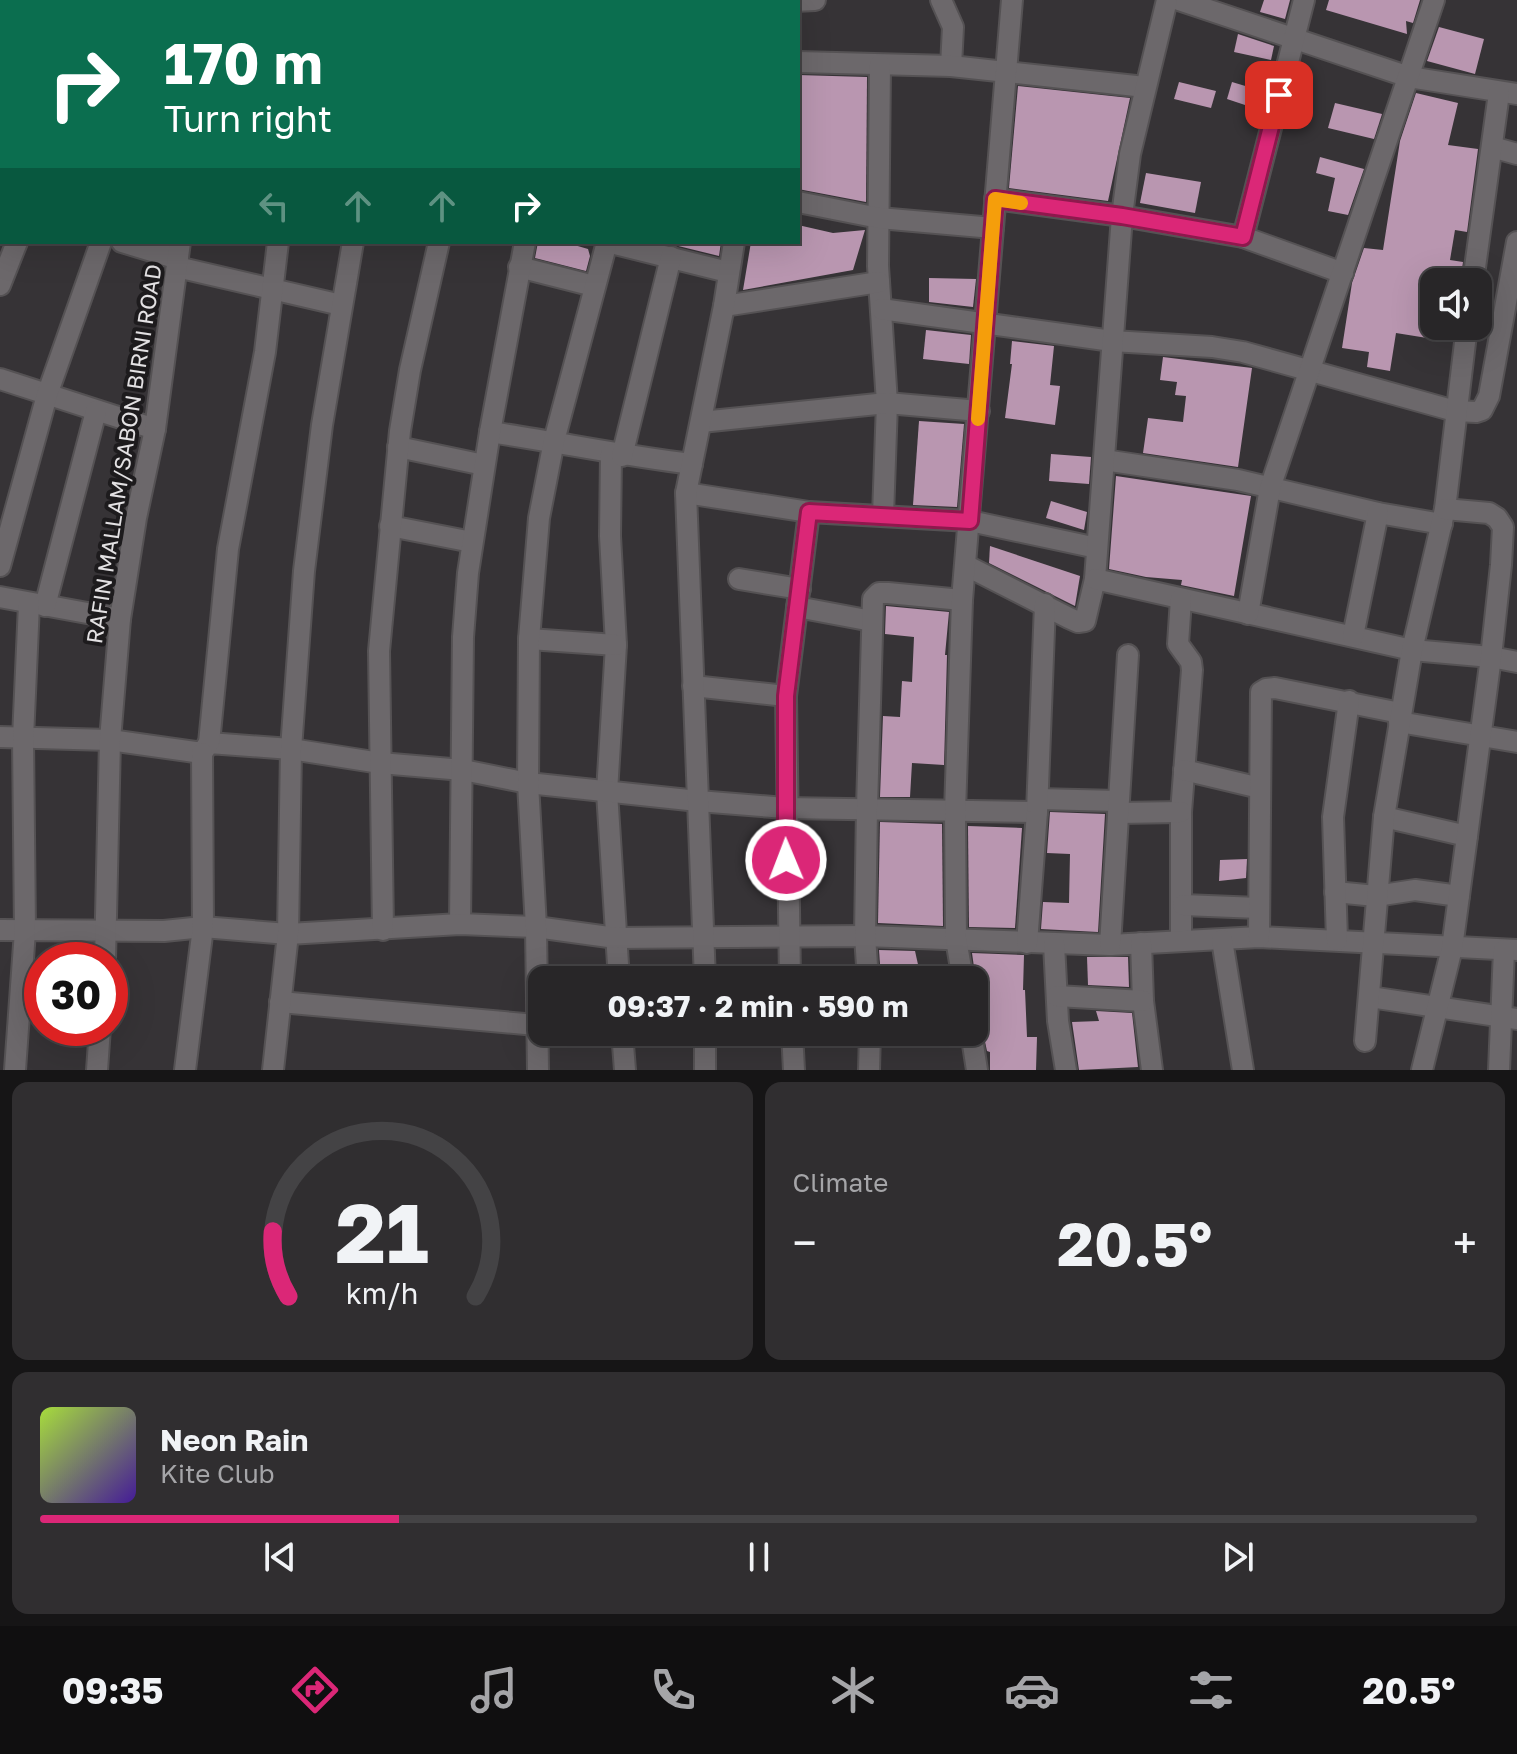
<!DOCTYPE html>
<html lang="en">
<head>
<meta charset="utf-8">
<style>
  body { margin:0; font-family:"Golos Text",sans-serif; background:#302e30; color:#f1f3f6; height:100vh; display:flex; flex-direction:column; font-size:30px; white-space:nowrap }
  * { box-sizing:border-box; margin:0 }
  p { font-size:26px; color:#a5a5a8 }
  .icon { flex:none; width:44px; height:44px; fill:none; stroke:currentColor; stroke-width:2; stroke-linecap:round; stroke-linejoin:round }
  .map { position:relative; height:1070px; overflow:hidden }
  .side { display:flex; flex-direction:column; gap:12px; padding:12px; background:#161516; flex:1 }
  .side>* { flex:none }
  .banner { position:absolute; left:0px; top:0px; width:800px; height:244px; box-shadow:0 8px 32px #0002,0 0 0 2px #444345; background:#0b6e4f; color:#fff; overflow:hidden }
  .controls { position:absolute; left:1420px; top:268px; display:grid; gap:16px }
  .controls a { display:grid; place-items:center; width:72px; height:72px; border-radius:16px; background:#282628; box-shadow:0 8px 32px #0002,0 0 0 2px #444345; font-size:40px }
  .speed { position:absolute; left:24px; top:942px; display:flex; gap:16px; font-size:40px; font-weight:700; text-align:center }
  .speed>* { display:grid; place-content:center; width:104px; height:104px; border-radius:50%; background:#282628; box-shadow:0 8px 32px #0002,0 0 0 2px #444345; line-height:1 }
  .speed .limit { border:12px solid #d22; background:#fff; color:#111 }
  .pin { position:absolute; display:grid; place-items:center; width:68px; height:68px; color:#fff; margin:-34px; border-radius:16px; box-shadow:0 4px 12px #0006 }
  .me { position:absolute; width:88px; margin:-44px; rotate:359deg; stroke-linejoin:round; filter:drop-shadow(0 0 6px #0008) }
  .turn { display:flex; align-items:center; gap:28px; height:168px; padding:0 32px; font-size:36px }
  .turn .icon { width:104px; height:104px; stroke-width:2.5 }
  .turn b { display:block; font-size:56px; line-height:68px }
  .lanes { display:flex; align-items:center; height:76px; padding:0 32px; background:#0003; justify-content:center; gap:40px; direction:ltr }
  .lanes .off { opacity:.35 }
  .big { font-size:60px; font-weight:700; line-height:1.1 }
  .side .widget { flex:1; display:flex; flex-direction:column; justify-content:center; gap:12px; min-width:0; padding:0 28px; border-radius:16px; background:#302e30 }
  .side .dial { align-items:center; gap:0 }
  .dial svg { height:208px; overflow:visible; fill:none; stroke:#444345; stroke-width:7; stroke-linecap:round; text-anchor:middle }
  .dial text { fill:#f1f3f6; stroke:none }
  .song { display:flex; align-items:center; gap:24px }
  .cover { width:96px; height:96px; border-radius:12px; background:linear-gradient(135deg,hsl(80 70% 55%),hsl(260 70% 35%)) }
  .played { height:8px; border-radius:4px; background:linear-gradient(90deg,#db2777 25%,#444345 25%) }
  .keys { display:flex; justify-content:space-around; direction:ltr }
  .heat { display:flex; justify-content:space-between; align-items:center; font-size:44px; direction:ltr }
  .side .tiles { flex:1; display:grid; gap:12px; grid-template-columns:1fr 1fr }
  .widget:last-child { grid-column:span 2 }
  .trip { position:absolute; left:528px; top:966px; width:460px; height:80px; border-radius:16px; background:#282628; box-shadow:0 8px 32px #0002,0 0 0 2px #444345; font-weight:700; line-height:80px; text-align:center }
  .tabs { display:flex; height:128px; justify-content:space-around; align-items:center; background:#100f10; color:#a5a5a8 }
  .tabs .icon { width:56px; height:56px }
  .tabs .active { color:#db2777 }
  .tabs b { font-size:36px; color:#f1f3f6 }
  .map>svg:first-child { display:block }
</style>
</head>
<body>
<div class="map">
<svg width="1517" height="1070" viewBox="0 0 1517 1070">
  <rect width="100%" height="100%" fill="#363336"/>
  <g fill="#b996b0">
    <path d="M 1264,0 L 1290,0 L 1285,19 L 1260,12 Z"/>
    <path d="M 1329,0 L 1420,0 L 1413,23 L 1406,21 L 1407,34 L 1326,10 Z"/>
    <path d="M 1439,27 L 1484,39 L 1475,74 L 1427,61 Z"/>
    <path d="M 1238,34 L 1274,46 L 1271,60 L 1234,52 Z"/>
    <path d="M 798,75 L 867,77 L 866,202 L 798,189 Z"/>
    <path d="M 1179,82 L 1216,91 L 1211,108 L 1174,99 Z"/>
    <path d="M 1232,82 L 1262,91 L 1257,109 L 1227,99 Z"/>
    <path d="M 1018,86 L 1130,98 L 1108,201 L 1009,188 Z"/>
    <path d="M 1416,93 L 1458,103 L 1448,145 L 1478,149 L 1467,232 L 1455,230 L 1450,260 L 1463,262 L 1460,282 L 1434,282 L 1434,326 L 1454,326 L 1452,342 L 1396,333 L 1390,371 L 1367,367 L 1369,352 L 1342,348 L 1352,283 L 1364,248 L 1383,250 L 1400,141 Z"/>
    <path d="M 1335,103 L 1382,114 L 1374,139 L 1328,128 Z"/>
    <path d="M 1320,157 L 1364,169 L 1348,215 L 1328,211 L 1335,178 L 1316,173 Z"/>
    <path d="M 1146,173 L 1201,182 L 1195,213 L 1140,203 Z"/>
    <path d="M 798,225 L 833,233 L 865,230 L 853,270 L 743,290 L 751,242 L 798,242 Z"/>
    <path d="M 538,242 L 564,242 L 588,249 L 590,256 L 586,271 L 535,258 Z"/>
    <path d="M 662,242 L 721,242 L 719,256 Z"/>
    <path d="M 929,278 L 976,279 L 973,307 L 929,302 Z"/>
    <path d="M 926,330 L 971,335 L 969,364 L 923,359 Z"/>
    <path d="M 1012,341 L 1054,346 L 1050,385 L 1060,386 L 1055,425 L 1005,418 L 1012,364 L 1010,364 Z"/>
    <path d="M 1163,357 L 1252,368 L 1238,467 L 1143,453 L 1148,418 L 1183,422 L 1186,396 L 1175,395 L 1177,382 L 1160,380 Z"/>
    <path d="M 919,421 L 964,424 L 957,507 L 913,505 Z"/>
    <path d="M 1051,454 L 1091,457 L 1089,484 L 1049,481 Z"/>
    <path d="M 1116,476 L 1251,496 L 1234,596 L 1181,585 L 1182,580 L 1146,577 L 1109,569 Z"/>
    <path d="M 1051,501 L 1087,512 L 1084,530 L 1046,518 Z"/>
    <path d="M 990,546 L 1080,576 L 1075,606 L 989,563 Z"/>
    <path d="M 886,606 L 949,612 L 945,655 L 947,655 L 944,765 L 912,763 L 910,797 L 880,797 L 883,716 L 900,717 L 902,681 L 912,682 L 914,637 L 885,634 Z"/>
    <path d="M 1050,812 L 1105,814 L 1098,932 L 1041,929 L 1043,902 L 1069,903 L 1070,854 L 1047,853 Z"/>
    <path d="M 880,822 L 942,824 L 943,926 L 878,923 Z"/>
    <path d="M 968,826 L 1022,828 L 1015,928 L 969,927 Z"/>
    <path d="M 1247,859 L 1246,878 L 1219,881 L 1220,860 Z"/>
    <path d="M 879,950 L 915,951 L 919,969 L 881,978 Z"/>
    <path d="M 972,953 L 1024,955 L 1023,990 L 1025,990 L 1027,1037 L 1037,1037 L 1036,1070 L 990,1070 L 990,1052 L 987,1051 L 981,1023 L 979,981 L 976,981 Z"/>
    <path d="M 1087,957 L 1128,957 L 1129,987 L 1088,985 Z"/>
    <path d="M 1096,1011 L 1132,1013 L 1138,1067 L 1079,1070 L 1072,1022 L 1099,1021 Z"/>
    <path d="M 890,1032 L 934,1032 L 934,1037 L 893,1046 Z"/>
  </g>
  <g fill="none" stroke-linecap="round" stroke-linejoin="round">
    <g stroke="#555254" stroke-width="24">
      <g id="minor">
        <path d="M 941,0 L 953,27 L 951,66"/>
        <path d="M 1179,0 L 1409,77 L 1517,94"/>
        <path d="M 795,1 L 815,0"/>
        <path d="M 218,2 L 218,0"/>
        <path d="M 408,2 L 408,0"/>
        <path d="M 492,2 L 492,0"/>
        <path d="M 579,2 L 579,0"/>
        <path d="M 671,2 L 672,0"/>
        <path d="M 0,14 L 2,14"/>
        <path d="M 798,62 L 951,66 L 1145,87"/>
        <path d="M 880,65 L 878,266 L 887,403 L 883,516"/>
        <path d="M 0,104 L 2,104"/>
        <path d="M 1492,147 L 1517,154"/>
        <path d="M 0,192 L 2,192"/>
        <path d="M 995,199 L 1122,216 L 1243,237 L 1343,273"/>
        <path d="M 798,202 L 879,218 L 993,228"/>
        <path d="M 1243,237 L 1304,0"/>
        <path d="M 122,242 L 178,259"/>
        <path d="M 607,242 L 728,272"/>
        <path d="M 177,267 L 341,305"/>
        <path d="M 519,267 L 594,286"/>
        <path d="M 1473,282 L 1499,93"/>
        <path d="M 0,285 L 17,242"/>
        <path d="M 724,306 L 879,282"/>
        <path d="M 881,309 L 1112,341 L 1212,347 L 1243,352 L 1455,411 L 1476,412 L 1482,410 L 1489,396 L 1517,242"/>
        <path d="M 0,379 L 155,429"/>
        <path d="M 701,422 L 887,403 L 979,411"/>
        <path d="M 490,432 C 558,442 624,456 692,464"/>
        <path d="M 398,447 L 484,465"/>
        <path d="M 611,454 L 610,536 L 616,645 L 607,792 L 619,980"/>
        <path d="M 622,456 L 671,257"/>
        <path d="M 1104,460 L 1238,480 L 1378,513 L 1442,524"/>
        <path d="M 686,493 L 809,512 L 970,521 L 1097,548"/>
        <path d="M 390,526 L 472,542"/>
        <path d="M 0,566 L 47,395 L 101,242"/>
        <path d="M 967,566 L 1069,618 L 1078,622 L 1085,621 L 1095,579 L 1122,216 L 1130,154 L 1167,0"/>
        <path d="M 739,579 L 800,589"/>
        <path d="M 1095,579 L 1412,650 L 1491,657 L 1517,662"/>
        <path d="M 0,597 L 120,619"/>
        <path d="M 1181,599 L 1178,644 L 1191,662 L 1192,670 L 1181,812 L 1181,941"/>
        <path d="M 45,606 L 96,411"/>
        <path d="M 797,607 L 872,621"/>
        <path d="M 1248,614 L 1270,488 L 1434,0"/>
        <path d="M 1353,636 L 1378,513"/>
        <path d="M 529,639 L 616,645"/>
        <path d="M 693,686 L 786,696"/>
        <path d="M 1399,722 L 1517,742"/>
        <path d="M 0,737 L 110,740 L 202,753 L 209,743 L 291,749 L 380,763 L 463,770 L 528,783 L 698,801 L 785,808 L 1037,812"/>
        <path d="M 209,743 L 228,549 L 265,352 L 278,242"/>
        <path d="M 1184,770 L 1260,788"/>
        <path d="M 1038,799 L 1118,801"/>
        <path d="M 1118,813 L 1181,812"/>
        <path d="M 1384,817 L 1467,836"/>
        <path d="M 1335,892 L 1376,896 L 1415,890 L 1459,896"/>
        <path d="M 1183,905 L 1259,908"/>
        <path d="M 460,924 L 463,637 L 468,573 L 490,432 L 525,242"/>
        <path d="M 0,930 L 164,931 L 203,927 L 288,934 L 460,924 L 536,927 L 616,938 L 865,936 L 1110,945 L 1259,937 L 1517,950"/>
        <path d="M 383,930 L 379,651 L 400,431 L 410,370 L 439,242"/>
        <path d="M 1259,937 L 1261,692 L 1266,689 L 1275,688 L 1400,713"/>
        <path d="M 1222,940 L 1243,1070"/>
        <path d="M 1337,940 L 1333,817 L 1349,701"/>
        <path d="M 1027,943 L 1037,812 L 1045,604"/>
        <path d="M 1141,943 L 1143,1001 L 1152,1070"/>
        <path d="M 1054,944 L 1058,1021 L 1066,1070"/>
        <path d="M 1110,945 L 1128,655"/>
        <path d="M 105,960 L 110,740 L 120,619 L 136,518 L 155,429 L 180,242"/>
        <path d="M 705,980 L 686,493 L 724,306 L 734,242"/>
        <path d="M 790,980 L 786,696 L 809,512"/>
        <path d="M 868,980 L 865,936 L 867,808 L 873,599 L 879,593 L 888,593 L 962,600"/>
        <path d="M 963,980 L 956,939 L 955,812 L 962,600 L 1012,0"/>
        <path d="M 1057,996 L 1143,1001"/>
        <path d="M 1370,997 L 1517,1019"/>
        <path d="M 280,1002 L 536,1025"/>
        <path d="M 622,1032 L 625,1070"/>
        <path d="M 705,1032 L 705,1070"/>
        <path d="M 792,1032 L 794,1070"/>
        <path d="M 971,1032 L 977,1070"/>
        <path d="M 1365,1041 L 1384,817 L 1412,650 L 1445,509 L 1467,326"/>
        <path d="M 15,1070 L 25,931 L 23,738 L 29,604"/>
        <path d="M 97,1070 L 100,1028"/>
        <path d="M 185,1070 L 203,927 L 202,753"/>
        <path d="M 273,1070 L 288,934 L 291,749 L 304,571 L 322,425 L 353,242"/>
        <path d="M 538,1070 L 536,927 L 528,783 L 529,639 L 539,518 L 554,441 L 607,242"/>
        <path d="M 869,1070 L 870,1032"/>
        <path d="M 1422,1070 L 1452,948 L 1491,657 L 1501,565 L 1503,527 L 1497,518 L 1489,513 L 1445,509"/>
        <path d="M 1499,1070 L 1504,950"/>
      </g>
    </g>
    <use href="#minor" stroke="#6c686b" stroke-width="20"/>
  </g>
  <g fill="none" stroke-linecap="round" stroke-linejoin="round">
    <g stroke="#8e194d" stroke-width="20">
      <path id="route" d="M 786,860 L 786,696 L 809,512 L 970,521 L 995,199 L 1122,216 L 1243,237 L 1279,95"/>
    </g>
    <use href="#route" stroke="#db2777" stroke-width="14"/>
    <path stroke="#f59e0b" stroke-width="14" d="M 978,419 L 995,199 L 1021,203"/>
  </g>
  <g text-anchor="middle" stroke-width="8" stroke-linejoin="round" paint-order="stroke">
    <g font-size="22" fill="#e3e1e3" stroke="#1d1b1d">
      <text transform="translate(124 454) rotate(-81)" y="8">RAFIN MALLAM/SABON BIRNI ROAD</text>
    </g>
  </g>
</svg>
<div class="controls">
<a><svg class="icon" aria-label="sound" viewBox="0 0 24 24"><path d="M4 9h4l5-4v14l-5-4H4zM17 9q2 3 0 6"/></svg></a>
</div>
<div class="speed"><div class="limit">30</div></div>
<div class="pin" style="left:1279px;top:95px;background:#d93025"><svg class="icon" aria-label="arrive" viewBox="0 0 24 24"><path d="M6 21V4h12l-3 4 3 4H6"/></svg></div>
<svg class="me" style="left:786px;top:860px" viewBox="-20 -20 40 40"><circle r="17" fill="#db2777" stroke="#fff" stroke-width="3"/><path d="M0-11L8 9 0 5-8 9z" fill="#fff"/></svg>
<div class="trip">09:37 · 2 min · 590 m</div>
<div class="banner">
<div class="turn"><svg class="icon" aria-label="right" viewBox="0 0 24 24"><path d="M7 20v-9h11M14 6l5 5-5 5"/></svg><div><b>170 m</b>Turn right</div></div>
<div class="lanes"><svg class="icon off" aria-label="left" viewBox="0 0 24 24"><path d="M17 20v-9H6M10 6l-5 5 5 5"/></svg><svg class="icon off" aria-label="ahead" viewBox="0 0 24 24"><path d="M12 20V5M6 11l6-6 6 6"/></svg><svg class="icon off" aria-label="ahead" viewBox="0 0 24 24"><path d="M12 20V5M6 11l6-6 6 6"/></svg><svg class="icon" aria-label="right" viewBox="0 0 24 24"><path d="M7 20v-9h11M14 6l5 5-5 5"/></svg></div>
</div>
</div>
<section class="side">
<div class="tiles">
<div class="widget dial"><svg viewBox="0 0 100 80">
<path d="M14 69A42 42 0 1 1 86 69"/>
<path d="M14 69A42 42 0 0 1 8 44" stroke="#db2777"/>
<text x="50" y="56" font-size="32" font-weight="700">21</text>
<text x="50" y="72" font-size="11">km/h</text>
</svg></div>
<div class="widget"><p>Climate</p>
<div class="heat"><a>−</a><b class="big">20.5°</b><a>+</a></div>
</div>
<div class="widget">
<div class="song"><i class="cover"></i><div><b>Neon Rain</b><p>Kite Club</p></div></div>
<div class="played"></div>
<div class="keys"><svg class="icon" aria-label="previous" viewBox="0 0 24 24"><path d="M18 5L8 12l10 7zM5 5v14"/></svg><svg class="icon" aria-label="pause" viewBox="0 0 24 24"><path d="M8 5v14M16 5v14"/></svg><svg class="icon" aria-label="next" viewBox="0 0 24 24"><path d="M6 5l10 7-10 7zM19 5v14"/></svg></div>
</div>
</div>
</section>
<nav class="tabs">
<b>09:35</b>
<svg class="icon active" aria-label="directions" viewBox="0 0 24 24"><path d="M12 3l9 9-9 9-9-9zM9 14v-3h6M13 9l2 2-2 2"/></svg>
<svg class="icon" aria-label="music" viewBox="0 0 24 24"><path d="M9 18V5l10-2v13"/><circle cx="6" cy="18" r="3"/><circle cx="16" cy="16" r="3"/></svg>
<svg class="icon" aria-label="phone" viewBox="0 0 24 24"><path d="M5 4h4l2 5-3 2q2 4 5 5l2-3 5 2v4C11 20 4 13 5 4z"/></svg>
<svg class="icon" aria-label="climate" viewBox="0 0 24 24"><path d="M12 3v18M4 7l16 10M4 17L20 7"/></svg>
<svg class="icon" aria-label="car" viewBox="0 0 24 24"><path d="M5 17H2v-5l4-1 3-4h7l3 4 3 1v5h-3M9 17h6M6 11h13"/><circle cx="7" cy="17" r="2"/><circle cx="17" cy="17" r="2"/></svg>
<svg class="icon" aria-label="filters" viewBox="0 0 24 24"><path d="M4 7h16M4 17h16"/><circle cx="9" cy="7" r="2"/><circle cx="15" cy="17" r="2"/></svg>
<b>20.5°</b>
</nav>
</body>
</html>
